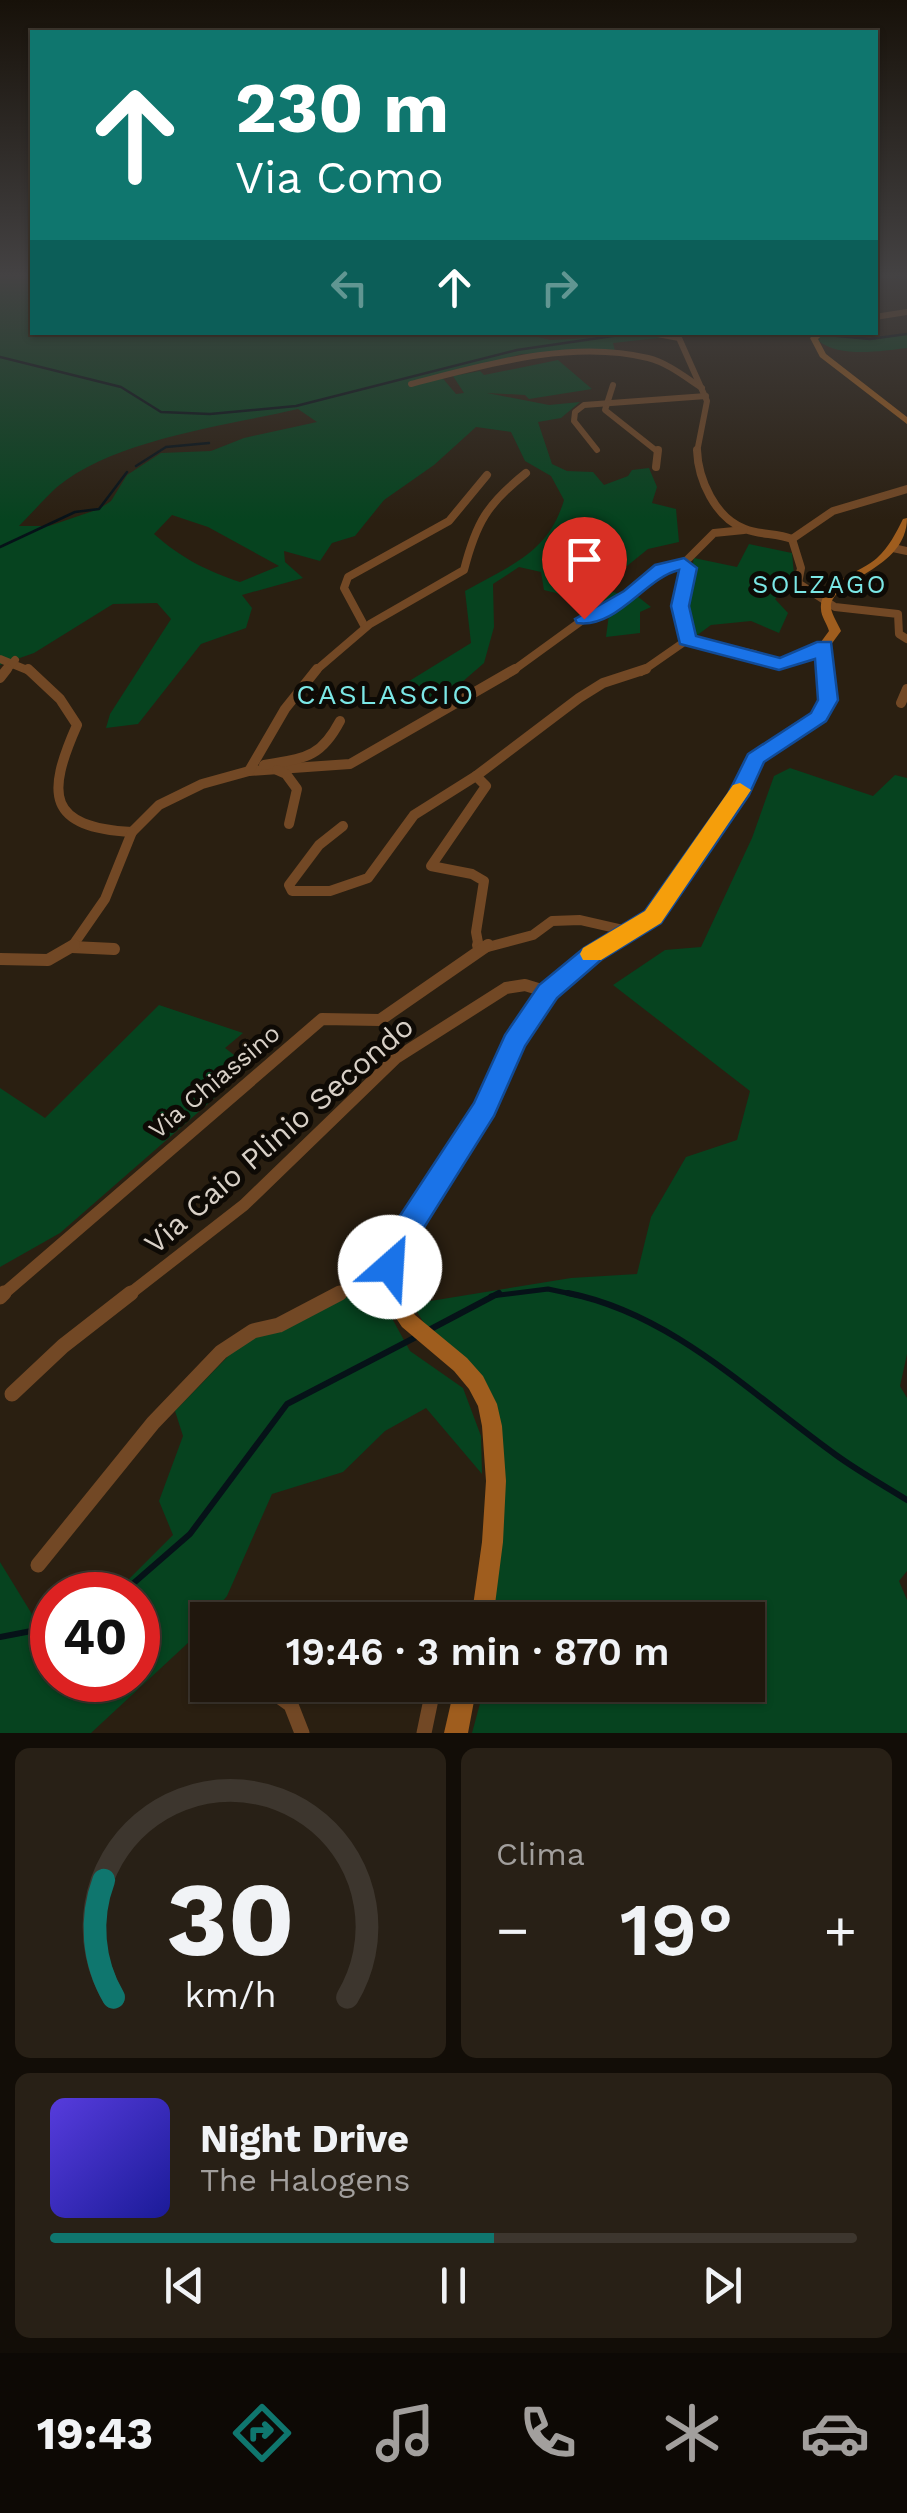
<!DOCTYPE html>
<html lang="it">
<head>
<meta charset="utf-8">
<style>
  body { margin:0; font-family:"Work Sans",sans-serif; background:#282016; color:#f1f3f6; height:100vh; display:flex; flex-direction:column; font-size:38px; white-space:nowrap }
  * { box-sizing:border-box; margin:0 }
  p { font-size:32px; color:#a29f9d }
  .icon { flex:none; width:55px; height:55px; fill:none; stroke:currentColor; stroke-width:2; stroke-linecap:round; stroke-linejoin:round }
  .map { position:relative; height:1733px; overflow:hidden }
  .side { display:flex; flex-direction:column; gap:15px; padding:15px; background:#120d07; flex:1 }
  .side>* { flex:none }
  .guide { position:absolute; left:30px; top:30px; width:848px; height:305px; border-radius:0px; box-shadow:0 2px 8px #0004,0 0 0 2px #3d362e; background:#0f766e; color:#fff; overflow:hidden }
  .speed { position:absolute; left:30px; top:1572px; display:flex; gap:20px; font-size:50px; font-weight:700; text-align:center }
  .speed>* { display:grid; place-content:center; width:130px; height:130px; border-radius:50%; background:#20170d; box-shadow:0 2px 8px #0004,0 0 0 2px #3d362e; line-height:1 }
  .speed .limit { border:15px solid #d22; background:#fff; color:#111 }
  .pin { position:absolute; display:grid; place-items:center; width:85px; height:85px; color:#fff; margin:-102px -42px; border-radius:50% 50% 50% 0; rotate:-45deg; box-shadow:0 0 10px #0007 }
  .pin .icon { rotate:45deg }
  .me { position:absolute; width:110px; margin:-55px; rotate:26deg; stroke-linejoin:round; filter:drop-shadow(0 0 8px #0008) }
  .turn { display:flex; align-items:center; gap:35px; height:210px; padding:0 40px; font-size:45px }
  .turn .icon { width:130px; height:130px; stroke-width:2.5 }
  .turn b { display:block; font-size:70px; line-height:85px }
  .lanes { display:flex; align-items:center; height:95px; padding:0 40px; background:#0003; justify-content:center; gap:50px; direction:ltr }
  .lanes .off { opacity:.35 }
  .big { font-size:75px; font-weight:600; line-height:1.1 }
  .side .card { flex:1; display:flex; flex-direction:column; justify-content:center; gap:15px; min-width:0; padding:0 35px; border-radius:15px; background:#282016 }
  .side .dial { align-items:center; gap:0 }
  .dial svg { height:260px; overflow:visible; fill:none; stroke:#3d362e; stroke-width:7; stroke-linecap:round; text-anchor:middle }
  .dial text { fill:#f1f3f6; stroke:none }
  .song { display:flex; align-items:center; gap:30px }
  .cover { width:120px; height:120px; border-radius:15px; background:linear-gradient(135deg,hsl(250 70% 55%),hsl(240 70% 35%)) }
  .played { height:10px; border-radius:5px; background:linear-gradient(90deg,#0f766e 55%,#3d362e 55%) }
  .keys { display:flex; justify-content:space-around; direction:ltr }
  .heat { display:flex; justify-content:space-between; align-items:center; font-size:55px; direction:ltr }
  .side .tiles { flex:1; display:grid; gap:15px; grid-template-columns:1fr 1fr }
  .card:last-child { grid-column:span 2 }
  .trip { position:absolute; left:190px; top:1602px; width:575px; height:100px; border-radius:0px; background:#20170d; box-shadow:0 2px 8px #0004,0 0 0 2px #3d362e; font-weight:600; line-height:100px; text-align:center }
  .menu { display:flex; height:160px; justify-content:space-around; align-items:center; background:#0d0905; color:#a29f9d }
  .menu .icon { width:70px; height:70px }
  .menu .active { color:#0f766e }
  .menu b { font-size:45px; color:#f1f3f6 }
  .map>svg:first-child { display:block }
</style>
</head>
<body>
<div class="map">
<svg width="907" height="1733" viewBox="0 0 907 1733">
  <rect width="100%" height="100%" fill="#2a1f11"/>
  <g fill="#06431f" fill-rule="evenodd">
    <path d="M 0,277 L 32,277 L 32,332 L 514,332 L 551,340 L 670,333 L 668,337 L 613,343 L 615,351 L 522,354 L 440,375 L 456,394 L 464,393 L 453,376 L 480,371 L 484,375 L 558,360 L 592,389 L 529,399 L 525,395 L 487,393 L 549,405 L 580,402 L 561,418 L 538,422 L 552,464 L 567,471 L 593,472 L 604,485 L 628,476 L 632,470 L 649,468 L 657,487 L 652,503 L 676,509 L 679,542 L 648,549 L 627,566 L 608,569 L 550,553 L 549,565 L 574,580 L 620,594 L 600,604 L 544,590 L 541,572 L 519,567 L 493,584 L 494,627 L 484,663 L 438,703 L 406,683 L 471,643 L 465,591 C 510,565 548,554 564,500 L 551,476 L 525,461 L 511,432 L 476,427 L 434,465 L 384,500 L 355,536 L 332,543 L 320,561 L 284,551 L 285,562 L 303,578 L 242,595 L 252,608 L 246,628 L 201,644 L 138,724 L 106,728 L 110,714 L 171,619 L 157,603 L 113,604 L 34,653 L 0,665 ZM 298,409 L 317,422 L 244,438 L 211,451 L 161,453 L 127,475 L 111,501 L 99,509 L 49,526 L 19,526 C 32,513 44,499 57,487 C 115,439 225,426 298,409 ZM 172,515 L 208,527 L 279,566 L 240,582 C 207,571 181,558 154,534 Z"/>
    <path d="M 907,334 L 907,348 C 882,351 839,358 819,341 L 820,336 L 877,339 Z"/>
    <path d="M 749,544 L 792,553 L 795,585 L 788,585 L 775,599 L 788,613 L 779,633 L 751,621 L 711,625 L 692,639 L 683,606 L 694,558 L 737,567 Z"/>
    <path d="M 637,596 L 651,607 L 640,612 L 640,633 L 606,637 L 609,614 Z"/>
    <path d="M 790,768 L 873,796 L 895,775 L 907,778 L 907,1354 L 900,1386 L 907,1398 L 907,1571 L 899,1581 L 907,1600 L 907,1733 L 472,1733 L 485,1685 L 748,1685 L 748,1620 L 495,1620 L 493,1403 L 431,1334 L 412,1304 L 571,1278 L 637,1274 L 651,1217 L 686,1157 L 737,1140 L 750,1091 L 613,985 L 665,950 L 701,947 L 752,838 L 774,776 Z"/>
    <path d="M 159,1005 L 243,1033 L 225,1048 L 250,1067 L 60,1233 L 0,1267 L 0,1088 L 45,1118 Z"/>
    <path d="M 378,1293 L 410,1351 L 463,1388 L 481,1436 L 482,1474 L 426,1408 L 385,1431 L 343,1472 L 272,1494 L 227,1596 L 189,1642 L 91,1733 L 0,1733 L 0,1562 L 38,1624 L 52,1617 L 52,1680 L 138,1680 L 138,1595 L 98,1595 L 128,1580 L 173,1535 L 159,1501 L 183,1436 L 175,1411 L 240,1344 L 344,1295 L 353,1299 Z"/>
  </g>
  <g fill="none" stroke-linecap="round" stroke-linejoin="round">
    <g stroke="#061218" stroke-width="2.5">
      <path d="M 898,277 L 907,279"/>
      <path d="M 795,332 L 870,339 L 907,334"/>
      <path d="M 0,357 L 121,387 L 161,412 L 210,414 L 296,406 L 517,350 L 640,332"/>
      <path d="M 136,466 L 166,447 L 209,443"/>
      <path d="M 0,547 L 75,512 L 99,509 L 127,472"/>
    </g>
    <path stroke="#061218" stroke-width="5" d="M 491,1296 L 548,1289 L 581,1296"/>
    <g stroke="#061218" stroke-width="6">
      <path d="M 568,1293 C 673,1314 752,1395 836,1455 C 858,1471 883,1485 907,1500"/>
      <path d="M 429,1330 L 499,1293"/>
      <path d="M 120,1595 L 190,1534 L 287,1404 L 416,1337"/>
      <path d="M 0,1637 L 52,1627"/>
    </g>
    <g stroke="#724825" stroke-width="6">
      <path d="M 875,317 L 907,312"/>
      <path d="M 647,332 L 679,338 L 707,401 L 697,452"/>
      <path d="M 411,384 C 485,365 571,339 648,358 C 668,363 685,377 702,388"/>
      <path d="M 613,385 L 605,410 L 658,452"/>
      <path d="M 597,450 L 574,421 L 575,412 L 584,405 L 706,396"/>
    </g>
    <g stroke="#724825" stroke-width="8">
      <path d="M 697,450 C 698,479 715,518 745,529 C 760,535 777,533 792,539 L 801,568 L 798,583 L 835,607 L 898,614 L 899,634 L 907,639"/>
      <path d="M 656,467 L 658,450"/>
      <path d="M 792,539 L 833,511 L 907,489"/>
      <path d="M 893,548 L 907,551"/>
      <path d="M 684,563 L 688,568 L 680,606 L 687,640"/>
      <path d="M 684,563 L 714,533 L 744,530"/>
      <path d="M 365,627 L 344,588 L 348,577 L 449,521 L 487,475"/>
      <path d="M 687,640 L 754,654 L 779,664 L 799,660 L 824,646"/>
      <path d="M 0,659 L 32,672"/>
      <path d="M 5,672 L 15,660"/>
      <path d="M 314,672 L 370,624 L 464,570 C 476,523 487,504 526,473"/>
      <path d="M 511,672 L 584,619 L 631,595 L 662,568 L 684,563"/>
      <path d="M 641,672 L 687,640"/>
    </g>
    <g stroke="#724825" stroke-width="10">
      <path d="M 28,669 L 60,699 L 77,725 C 46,795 47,827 132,832 L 159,805 L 202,784 L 249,771 L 350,764 L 515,669"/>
      <path d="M 0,678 L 7,669"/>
      <path d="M 901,703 L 907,689"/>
      <path d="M 264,765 C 304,758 320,759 340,721"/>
      <path d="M 277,770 L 286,774 L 297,789 L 289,824"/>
      <path d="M 249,771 L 285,709 L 317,669"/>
      <path d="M 476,776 L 486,786 L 431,866 L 472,874 L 484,881 L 476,932 L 479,948"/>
      <path d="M 343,826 L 319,845 L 289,885 L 292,891 L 330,891 L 368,878 L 414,815 L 476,776 L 579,698 L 603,683 L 646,669"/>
      <path d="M 72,947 L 89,948"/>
      <path d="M 71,948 L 105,899 L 132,832"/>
      <path d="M 484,948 L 533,935 L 552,921 L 580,920 L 628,931"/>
    </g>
    <g stroke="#724825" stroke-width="12">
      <path d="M 478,945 L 480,950"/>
      <path d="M 72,947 L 114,949"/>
      <path d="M 0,959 L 48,960 L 74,945"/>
      <path d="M 1,1296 L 322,1019 L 380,1020 L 488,945"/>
      <path d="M 127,1296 L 244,1205 L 396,1058 L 506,988 L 525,985 L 548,992"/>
      <path d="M 335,1296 L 390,1267"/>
    </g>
    <g stroke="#724825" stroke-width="15">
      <path d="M 0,1297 L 4,1293"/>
      <path d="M 12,1394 L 63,1346 L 131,1293"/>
      <path d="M 38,1565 L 153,1423 L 221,1352 L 253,1331 L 279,1325 L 340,1293"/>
      <path d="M 263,1685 L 291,1705 L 302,1733"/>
      <path d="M 424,1733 L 434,1685"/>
    </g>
    <g fill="#9f5d1e" fill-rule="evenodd">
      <path d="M 816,332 L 826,332 L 818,339 L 826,354 L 907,417 L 907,424 L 820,357 L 810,338 Z"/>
      <path d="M 907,518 C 907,571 829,579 831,608 C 832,615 838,624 841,631 L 830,646 L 835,695 L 827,715 L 761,761 L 743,798 L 658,921 L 597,958 L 553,996 L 521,1044 L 491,1114 L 403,1252 L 400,1280 L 405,1300 L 415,1315 L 467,1358 L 483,1376 L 497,1404 L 502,1426 L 506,1481 L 503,1542 L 493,1620 L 471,1620 L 482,1542 L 486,1481 L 482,1426 L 478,1406 L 469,1389 L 454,1371 L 402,1327 L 390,1309 L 382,1280 L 385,1250 L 478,1106 L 508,1038 L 543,988 L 587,950 L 648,913 L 732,794 L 752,756 L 818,710 L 823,695 L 818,646 L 829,631 C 827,624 821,616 821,609 C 818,584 862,572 877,558 C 889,547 896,533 903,519 Z"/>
      <path d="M 455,1685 L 477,1685 L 468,1733 L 444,1733 Z"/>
    </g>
  </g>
  <linearGradient id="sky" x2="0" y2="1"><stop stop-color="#171109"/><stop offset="0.53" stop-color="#444243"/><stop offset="1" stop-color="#444243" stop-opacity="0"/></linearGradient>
  <rect width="907" height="520" fill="url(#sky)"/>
  <path fill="#1a73e8" stroke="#114b97" stroke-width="2.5" d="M 684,558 L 697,568 L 689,606 L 696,636 L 780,658 L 817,642 L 831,642 L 838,700 L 826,721 L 764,762 L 749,795 L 661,923 L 601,960 L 557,998 L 525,1046 L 494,1116 L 408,1253 L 401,1277 L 390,1280 L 380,1277 L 375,1267 L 384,1240 L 474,1103 L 505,1035 L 539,985 L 584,948 L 645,911 L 728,794 L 748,754 L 811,713 L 818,700 L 815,659 L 779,670 L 680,644 L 671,606 L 679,570 C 645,578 617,629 577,623 L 575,619 L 624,591 L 655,565 Z"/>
  <path fill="#f59e0b" d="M 740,783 L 751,790 L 661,923 L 601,960 L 583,960 L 580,954 L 583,948 L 645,911 L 733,785 Z"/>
  <g text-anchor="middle" stroke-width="10" stroke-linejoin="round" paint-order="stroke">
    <g font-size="25" letter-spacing="2.5" fill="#7be7e6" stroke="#0e0a05">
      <text x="820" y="593">SOLZAGO</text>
    </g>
    <g font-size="25" fill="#d8d0c7" stroke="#0e0a05">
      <text transform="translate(214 1081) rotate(-40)" y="9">Via Chiassino</text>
    </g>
    <g font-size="28" letter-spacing="2.5" fill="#7be7e6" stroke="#0e0a05">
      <text x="386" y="704">CASLASCIO</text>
    </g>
    <g font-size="30" fill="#d8d0c7" stroke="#0e0a05">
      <text transform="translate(279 1135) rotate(-41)" y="10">Via Caio Plinio Secondo</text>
    </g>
  </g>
</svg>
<div class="speed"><div class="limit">40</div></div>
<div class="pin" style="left:584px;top:619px;background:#d93025"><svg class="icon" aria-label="arrive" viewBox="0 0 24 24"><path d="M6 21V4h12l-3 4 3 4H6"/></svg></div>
<svg class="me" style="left:390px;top:1267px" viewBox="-20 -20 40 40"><circle r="19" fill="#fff"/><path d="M0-13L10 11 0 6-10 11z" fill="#1a73e8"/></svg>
<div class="trip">19:46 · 3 min · 870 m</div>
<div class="guide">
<div class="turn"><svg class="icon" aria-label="ahead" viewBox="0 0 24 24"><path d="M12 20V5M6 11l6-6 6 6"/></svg><div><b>230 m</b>Via Como</div></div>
<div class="lanes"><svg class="icon off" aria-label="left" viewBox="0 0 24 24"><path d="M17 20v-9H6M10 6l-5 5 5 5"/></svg><svg class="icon" aria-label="ahead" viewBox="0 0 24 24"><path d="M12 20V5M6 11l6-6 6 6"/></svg><svg class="icon off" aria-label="right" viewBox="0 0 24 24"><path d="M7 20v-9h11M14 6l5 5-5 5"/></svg></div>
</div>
</div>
<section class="side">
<div class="tiles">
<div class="card dial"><svg viewBox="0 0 100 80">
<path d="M14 69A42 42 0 1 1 86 69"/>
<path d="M14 69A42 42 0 0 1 11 33" stroke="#0f766e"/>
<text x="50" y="56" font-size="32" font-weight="700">30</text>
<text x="50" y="72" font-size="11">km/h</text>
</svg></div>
<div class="card"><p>Clima</p>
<div class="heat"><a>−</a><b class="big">19°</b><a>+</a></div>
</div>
<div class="card">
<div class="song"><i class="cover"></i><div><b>Night Drive</b><p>The Halogens</p></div></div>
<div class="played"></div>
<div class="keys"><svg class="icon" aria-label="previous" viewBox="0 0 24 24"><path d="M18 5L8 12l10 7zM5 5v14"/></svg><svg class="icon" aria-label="pause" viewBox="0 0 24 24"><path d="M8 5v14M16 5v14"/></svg><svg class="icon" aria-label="next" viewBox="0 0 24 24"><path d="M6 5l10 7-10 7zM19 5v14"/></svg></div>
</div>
</div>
</section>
<nav class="menu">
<b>19:43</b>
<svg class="icon active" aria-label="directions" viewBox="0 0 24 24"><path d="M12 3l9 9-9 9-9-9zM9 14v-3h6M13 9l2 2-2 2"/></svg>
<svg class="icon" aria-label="music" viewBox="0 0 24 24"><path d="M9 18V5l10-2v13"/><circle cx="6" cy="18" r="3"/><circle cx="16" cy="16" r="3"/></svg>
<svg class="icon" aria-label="phone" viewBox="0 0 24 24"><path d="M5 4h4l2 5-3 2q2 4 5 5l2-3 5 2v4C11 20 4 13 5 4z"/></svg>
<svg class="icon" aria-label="climate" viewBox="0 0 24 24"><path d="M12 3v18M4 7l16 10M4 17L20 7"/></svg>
<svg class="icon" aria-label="car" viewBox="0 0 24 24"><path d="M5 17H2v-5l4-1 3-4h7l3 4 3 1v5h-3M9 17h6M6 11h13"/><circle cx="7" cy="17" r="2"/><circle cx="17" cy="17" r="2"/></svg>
</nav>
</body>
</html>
